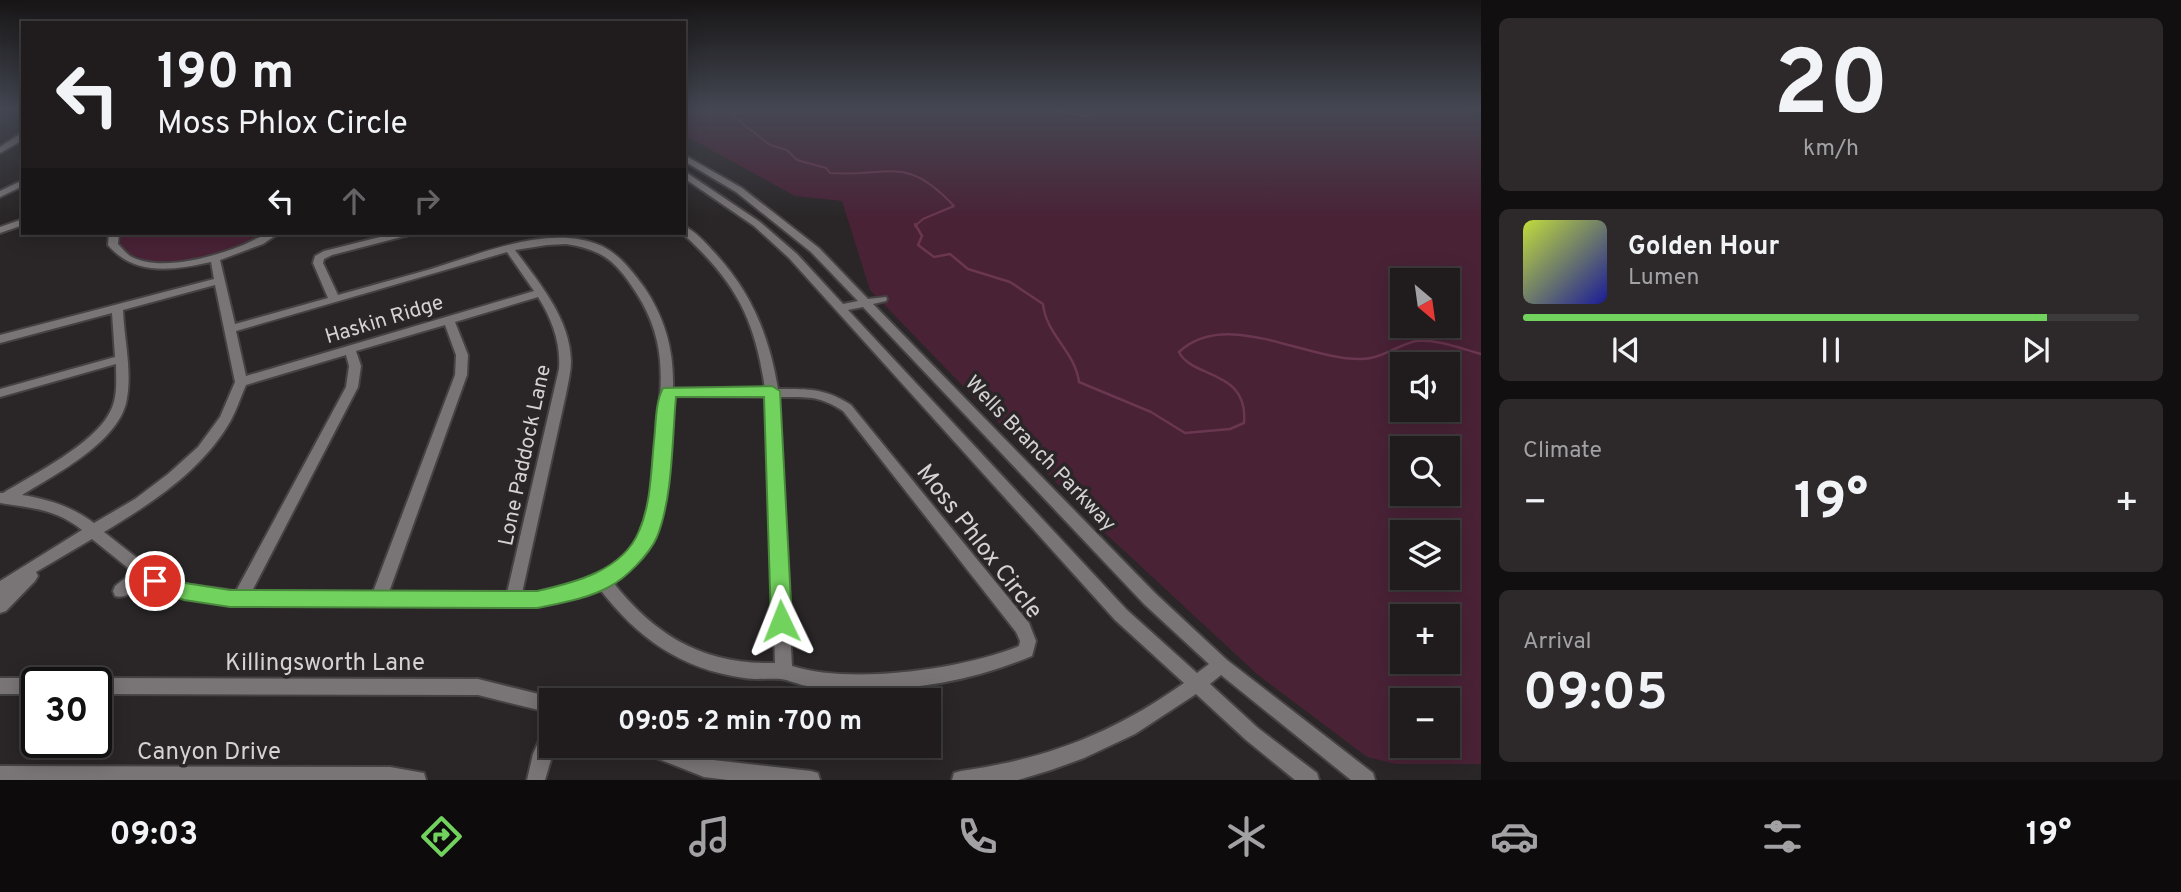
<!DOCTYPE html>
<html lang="en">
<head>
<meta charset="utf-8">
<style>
  body { margin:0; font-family:Overpass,sans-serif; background:#2d292a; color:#f1f3f6; height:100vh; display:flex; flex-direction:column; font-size:26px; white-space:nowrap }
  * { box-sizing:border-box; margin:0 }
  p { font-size:23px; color:#a2a1a4 }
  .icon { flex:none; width:38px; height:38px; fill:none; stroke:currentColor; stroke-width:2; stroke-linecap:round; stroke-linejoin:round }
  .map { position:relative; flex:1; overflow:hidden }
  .side { display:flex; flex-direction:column; gap:18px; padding:18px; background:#120f10; width:700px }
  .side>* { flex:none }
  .guide { position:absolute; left:21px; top:21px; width:665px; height:214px; border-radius:0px; box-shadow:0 4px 18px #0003,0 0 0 2px #3d3a3b; background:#201c1d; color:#f1f3f6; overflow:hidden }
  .needle { width:46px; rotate:151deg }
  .fabs { position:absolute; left:1390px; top:268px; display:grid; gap:14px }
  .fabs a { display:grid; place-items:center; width:70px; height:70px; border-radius:0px; background:#201c1d; box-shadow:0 4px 18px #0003,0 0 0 2px #3d3a3b; font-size:35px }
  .speed { position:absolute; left:21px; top:667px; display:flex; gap:14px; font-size:35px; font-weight:700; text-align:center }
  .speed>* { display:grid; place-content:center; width:91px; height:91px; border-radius:50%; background:#201c1d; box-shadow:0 4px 18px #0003,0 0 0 2px #3d3a3b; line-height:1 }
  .speed .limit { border:4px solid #111; border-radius:10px; background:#fff; color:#111 }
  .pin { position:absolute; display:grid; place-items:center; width:60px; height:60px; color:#fff; margin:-30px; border:4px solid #fff; border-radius:50%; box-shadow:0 2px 7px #0007 }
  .me { position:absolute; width:77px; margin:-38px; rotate:358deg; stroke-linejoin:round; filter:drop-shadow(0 0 5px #0008) }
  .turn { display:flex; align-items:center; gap:24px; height:147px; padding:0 21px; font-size:32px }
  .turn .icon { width:91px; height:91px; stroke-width:2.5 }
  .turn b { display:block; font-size:49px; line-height:60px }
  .lanes { display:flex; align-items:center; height:66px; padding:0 21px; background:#0003; justify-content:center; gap:35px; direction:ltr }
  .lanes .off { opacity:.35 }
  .big { font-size:52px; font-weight:700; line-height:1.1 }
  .side .card { flex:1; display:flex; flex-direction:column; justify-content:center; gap:10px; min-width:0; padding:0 24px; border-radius:10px; background:#2d292a }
  .side .dial { align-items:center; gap:0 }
  .dial b { font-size:91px; line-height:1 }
  .song { display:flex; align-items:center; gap:21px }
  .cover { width:84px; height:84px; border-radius:10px; background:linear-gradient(135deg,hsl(70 70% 55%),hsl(240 70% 35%)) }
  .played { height:7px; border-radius:4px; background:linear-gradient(90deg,#72d25e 85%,#3d3a3b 85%) }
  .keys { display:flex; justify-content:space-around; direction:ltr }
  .heat { display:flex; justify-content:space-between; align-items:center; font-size:38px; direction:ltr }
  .trip { position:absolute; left:539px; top:688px; width:402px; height:70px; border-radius:0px; background:#201c1d; box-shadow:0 4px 18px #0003,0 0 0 2px #3d3a3b; font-weight:700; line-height:70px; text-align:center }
  .dock { display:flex; height:112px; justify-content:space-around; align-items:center; background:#0d0b0c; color:#a2a1a4 }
  .dock .icon { width:49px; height:49px }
  .dock .selected { color:#72d25e }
  .dock b { font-size:32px; color:#f1f3f6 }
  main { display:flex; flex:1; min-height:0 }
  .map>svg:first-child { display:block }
</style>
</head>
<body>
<main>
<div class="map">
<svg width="1481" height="780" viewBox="0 0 1481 780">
  <rect width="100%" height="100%" fill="#2a2627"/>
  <g fill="#492236" fill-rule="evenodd">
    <path d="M 684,109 L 1462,109 L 1481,121 L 1481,764 L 1396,764 L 1367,757 L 1258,675 L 1105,533 L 870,290 L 842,201 L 795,196 L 684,135 ZM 1402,280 L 1447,280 L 1447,326 L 1402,326 ZM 1402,364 L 1447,364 L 1447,410 L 1402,410 ZM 1402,448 L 1447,448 L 1447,494 L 1402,494 ZM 1402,532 L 1447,532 L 1447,578 L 1402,578 ZM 1402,616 L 1447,616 L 1447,662 L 1402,662 ZM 1402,700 L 1447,700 L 1447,746 L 1402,746 Z"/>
    <path d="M 121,233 L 267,233 C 231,258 157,278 120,247 Z"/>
  </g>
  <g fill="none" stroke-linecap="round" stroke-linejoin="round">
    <g stroke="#6a3650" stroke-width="2">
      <path d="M 735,109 L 733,116 L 770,145 L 787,150 L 797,160 L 826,168 L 830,173 C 891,177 905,154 954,206 L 923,219 L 915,226"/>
      <path d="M 999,109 L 1002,109"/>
      <path d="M 1046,109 L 1083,116 L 1113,115"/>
    </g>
    <path stroke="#6a3650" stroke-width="2.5" d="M 915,224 L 922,236 L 918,245 L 934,257 L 950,254 L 968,269 L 1010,282 L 1043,304 C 1046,335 1075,351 1079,382 L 1151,412 L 1185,433 L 1230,429 L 1244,423 C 1249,369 1192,379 1179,352 C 1226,308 1305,360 1361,359 C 1382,359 1401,343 1417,341 C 1437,339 1462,349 1481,354"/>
    <g stroke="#454243" stroke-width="4">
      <g id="minor">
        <path d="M 20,134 L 23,134 L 23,140 L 0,153 L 0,147 Z"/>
        <path d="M 684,155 L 742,188 L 819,248 L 868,299 L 886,297 L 887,299 L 886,301 L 873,304 L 1156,594 L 1227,660 L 1373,773 L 1375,780 L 1351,780 L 1221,675 L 1210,684 L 1258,728 L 1317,773 L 1319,780 L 1295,780 L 1246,740 L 1196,694 L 1135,734 L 1084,758 L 1051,770 L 1018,780 L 952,780 L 954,773 L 961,771 C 1046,759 1114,733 1184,683 L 1115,620 L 789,258 L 754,226 L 684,178 L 684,171 L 760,222 L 797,254 L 843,304 L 858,301 L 811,252 L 736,192 L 684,161 ZM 863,307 L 1144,604 L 1209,664 L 1197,673 L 1127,610 L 848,310 Z"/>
        <path d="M 23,180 L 23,186 L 0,197 L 0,191 Z"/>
        <path d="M 23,219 L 23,225 L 0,233 L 0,227 Z"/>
        <path d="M 684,226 C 695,231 705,242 713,251 C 751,291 769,335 778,389 C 808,389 825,388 851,405 L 1029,623 L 1036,641 L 1032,656 C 968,683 898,694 828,688 C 820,687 810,687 802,685 C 795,683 788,680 781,679 C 769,678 757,680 744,678 C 681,669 637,638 599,588 L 567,600 L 537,607 L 230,605 C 204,601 165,598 144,581 C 136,588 127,600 115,596 L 113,591 L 115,586 L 133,572 L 92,539 L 36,572 L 38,576 L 35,581 L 6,611 L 0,613 L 0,581 L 82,530 C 56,509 32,508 0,503 L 0,493 L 3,493 C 34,474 94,444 110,412 C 118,397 116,380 116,364 L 0,397 L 0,389 L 115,357 L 112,313 L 0,343 L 0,335 L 214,279 L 211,262 C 174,270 135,277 108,245 L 109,233 L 119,233 L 118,244 C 122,248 126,253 130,256 C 157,272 210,258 238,247 C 252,242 263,233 279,233 L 263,244 L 220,260 L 235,324 L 328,298 L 313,263 L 315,256 L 324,251 L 396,233 L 411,233 L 409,235 L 332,255 L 324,259 L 323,263 L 338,295 C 369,286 400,278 431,269 C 481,254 550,223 602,246 C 620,255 632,271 644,287 C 665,318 674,350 673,388 L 765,389 C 755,318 735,281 682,233 L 684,233 ZM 566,244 C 598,249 613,258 631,285 C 672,343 661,388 654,454 C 651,481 653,514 638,538 C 615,575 564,593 522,593 L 566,394 C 568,383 571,372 571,361 C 570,318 539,283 515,250 L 547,245 ZM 507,252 L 534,291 L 246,376 L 236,331 ZM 215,285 L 235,382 L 220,417 L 198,447 L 168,474 L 135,499 L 94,523 C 73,507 48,499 22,495 C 56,474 121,441 127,398 C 132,369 124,339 123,310 ZM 538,297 C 552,319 561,343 559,369 L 507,593 L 389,592 L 467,375 L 468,355 L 455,322 ZM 445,325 L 456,355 L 455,375 L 373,592 L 252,591 L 358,387 L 361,366 L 356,351 ZM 346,355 L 349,366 L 346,387 L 236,591 L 184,584 L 160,576 L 104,532 C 152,503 203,470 231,420 C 237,409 241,396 246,385 ZM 672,396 L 766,397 L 775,663 C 704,665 655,636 612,581 C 661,549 662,516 666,462 C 668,440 671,418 672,396 ZM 778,397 C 806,397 819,395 843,411 L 1016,632 L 1020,641 L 1019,646 C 962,669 851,685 792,666 Z"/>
        <path d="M 0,678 L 37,678 L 44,682 L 37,682 L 37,694 L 0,694 Z"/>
        <path d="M 96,678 L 478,679 L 551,697 L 558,700 L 551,700 L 551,713 L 478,695 L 96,694 L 96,682 L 89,682 Z"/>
        <path d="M 551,724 L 551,746 L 555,746 L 545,780 L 527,780 L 533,754 L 545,727 Z"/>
        <path d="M 638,746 L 669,746 L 704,759 L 811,771 L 818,773 L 820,780 L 728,780 L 704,777 L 641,752 Z"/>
        <path d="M 0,766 L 390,767 L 424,773 L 426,780 L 0,780 Z"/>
      </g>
    </g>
    <use href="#minor" fill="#797476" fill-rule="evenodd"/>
  </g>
  <linearGradient id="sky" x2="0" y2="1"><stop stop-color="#171515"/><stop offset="0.5" stop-color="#444752"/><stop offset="1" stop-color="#444752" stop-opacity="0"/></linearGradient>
  <rect width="1481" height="218" fill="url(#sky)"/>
  <path fill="#72d25e" stroke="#4a883d" stroke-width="2" d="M 772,386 L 780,391 L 792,621 L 789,628 L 781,630 L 774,628 L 771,621 L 764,397 L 676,397 C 672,440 673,497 657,537 C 649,555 626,578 609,587 C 587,599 561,603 537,608 L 230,607 L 184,600 L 148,587 L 145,581 L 148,575 L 155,572 L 185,583 L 230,590 L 537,591 C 573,583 623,571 639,531 C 651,504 651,470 654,441 C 656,425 655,403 663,388 Z"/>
  <g text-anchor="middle" stroke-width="7" stroke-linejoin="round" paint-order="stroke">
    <g font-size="21" fill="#d5d2d4" stroke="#2a2627">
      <text transform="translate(384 319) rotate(-17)" y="7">Haskin Ridge</text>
      <text transform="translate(1041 453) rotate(46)" y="7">Wells Branch Parkway</text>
      <text transform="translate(524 455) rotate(-78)" y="7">Lone Paddock Lane</text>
    </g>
    <g font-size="24" fill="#d5d2d4" stroke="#2a2627">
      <text transform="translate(980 541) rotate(52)" y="8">Moss Phlox Circle</text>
      <text x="325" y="670">Killingsworth Lane</text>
      <text x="209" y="759">Canyon Drive</text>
    </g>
  </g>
</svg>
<div class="fabs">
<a><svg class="needle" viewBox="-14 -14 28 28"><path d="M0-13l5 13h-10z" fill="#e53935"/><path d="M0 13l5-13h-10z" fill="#a2a1a4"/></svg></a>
<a><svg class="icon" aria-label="sound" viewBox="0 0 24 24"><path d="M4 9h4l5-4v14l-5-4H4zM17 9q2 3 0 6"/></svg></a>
<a><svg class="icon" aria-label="search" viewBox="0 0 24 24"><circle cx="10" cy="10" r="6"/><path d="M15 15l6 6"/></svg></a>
<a><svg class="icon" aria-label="layers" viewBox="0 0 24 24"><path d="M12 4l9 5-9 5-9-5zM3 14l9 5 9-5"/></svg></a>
<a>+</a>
<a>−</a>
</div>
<div class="speed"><div class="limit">30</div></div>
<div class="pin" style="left:155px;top:581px;background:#d93025"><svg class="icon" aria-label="arrive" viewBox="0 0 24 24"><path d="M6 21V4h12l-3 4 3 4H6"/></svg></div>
<svg class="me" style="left:781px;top:621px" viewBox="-20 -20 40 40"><path d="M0-17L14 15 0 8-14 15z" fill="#72d25e" stroke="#fff" stroke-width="4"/></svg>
<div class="trip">09:05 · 2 min · 700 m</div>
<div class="guide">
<div class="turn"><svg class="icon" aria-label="left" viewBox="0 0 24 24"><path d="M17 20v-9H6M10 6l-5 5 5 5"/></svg><div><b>190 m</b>Moss Phlox Circle</div></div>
<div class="lanes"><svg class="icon" aria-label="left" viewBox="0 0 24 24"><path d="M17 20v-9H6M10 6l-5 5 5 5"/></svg><svg class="icon off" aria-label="ahead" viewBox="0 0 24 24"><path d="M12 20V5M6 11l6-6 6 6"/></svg><svg class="icon off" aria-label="right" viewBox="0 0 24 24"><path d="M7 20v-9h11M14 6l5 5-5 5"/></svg></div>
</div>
</div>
<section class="side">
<div class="card dial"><b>20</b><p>km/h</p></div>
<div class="card">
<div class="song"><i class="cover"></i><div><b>Golden Hour</b><p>Lumen</p></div></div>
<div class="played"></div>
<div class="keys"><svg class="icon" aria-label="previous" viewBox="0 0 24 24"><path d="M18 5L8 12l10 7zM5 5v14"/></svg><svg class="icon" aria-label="pause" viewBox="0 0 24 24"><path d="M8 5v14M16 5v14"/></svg><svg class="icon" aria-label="next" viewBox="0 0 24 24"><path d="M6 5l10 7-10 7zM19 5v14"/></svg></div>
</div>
<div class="card"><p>Climate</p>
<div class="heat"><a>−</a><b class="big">19°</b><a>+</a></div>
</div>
<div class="card"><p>Arrival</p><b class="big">09:05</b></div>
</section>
</main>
<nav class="dock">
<b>09:03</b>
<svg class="icon selected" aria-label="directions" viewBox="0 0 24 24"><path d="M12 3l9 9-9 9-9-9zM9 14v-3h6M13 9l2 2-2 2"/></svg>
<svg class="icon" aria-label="music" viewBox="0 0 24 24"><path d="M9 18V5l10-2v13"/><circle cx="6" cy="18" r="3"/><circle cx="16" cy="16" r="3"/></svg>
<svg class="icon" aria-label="phone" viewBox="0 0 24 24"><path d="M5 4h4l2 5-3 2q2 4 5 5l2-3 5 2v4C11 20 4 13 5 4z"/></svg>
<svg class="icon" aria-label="climate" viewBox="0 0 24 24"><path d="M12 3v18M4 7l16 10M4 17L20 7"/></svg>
<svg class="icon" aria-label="car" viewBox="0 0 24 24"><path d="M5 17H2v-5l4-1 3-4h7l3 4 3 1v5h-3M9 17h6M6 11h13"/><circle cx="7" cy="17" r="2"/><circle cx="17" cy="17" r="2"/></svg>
<svg class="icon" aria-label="filters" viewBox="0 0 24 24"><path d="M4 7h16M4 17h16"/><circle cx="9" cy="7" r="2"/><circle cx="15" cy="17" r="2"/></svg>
<b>19°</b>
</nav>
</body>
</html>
